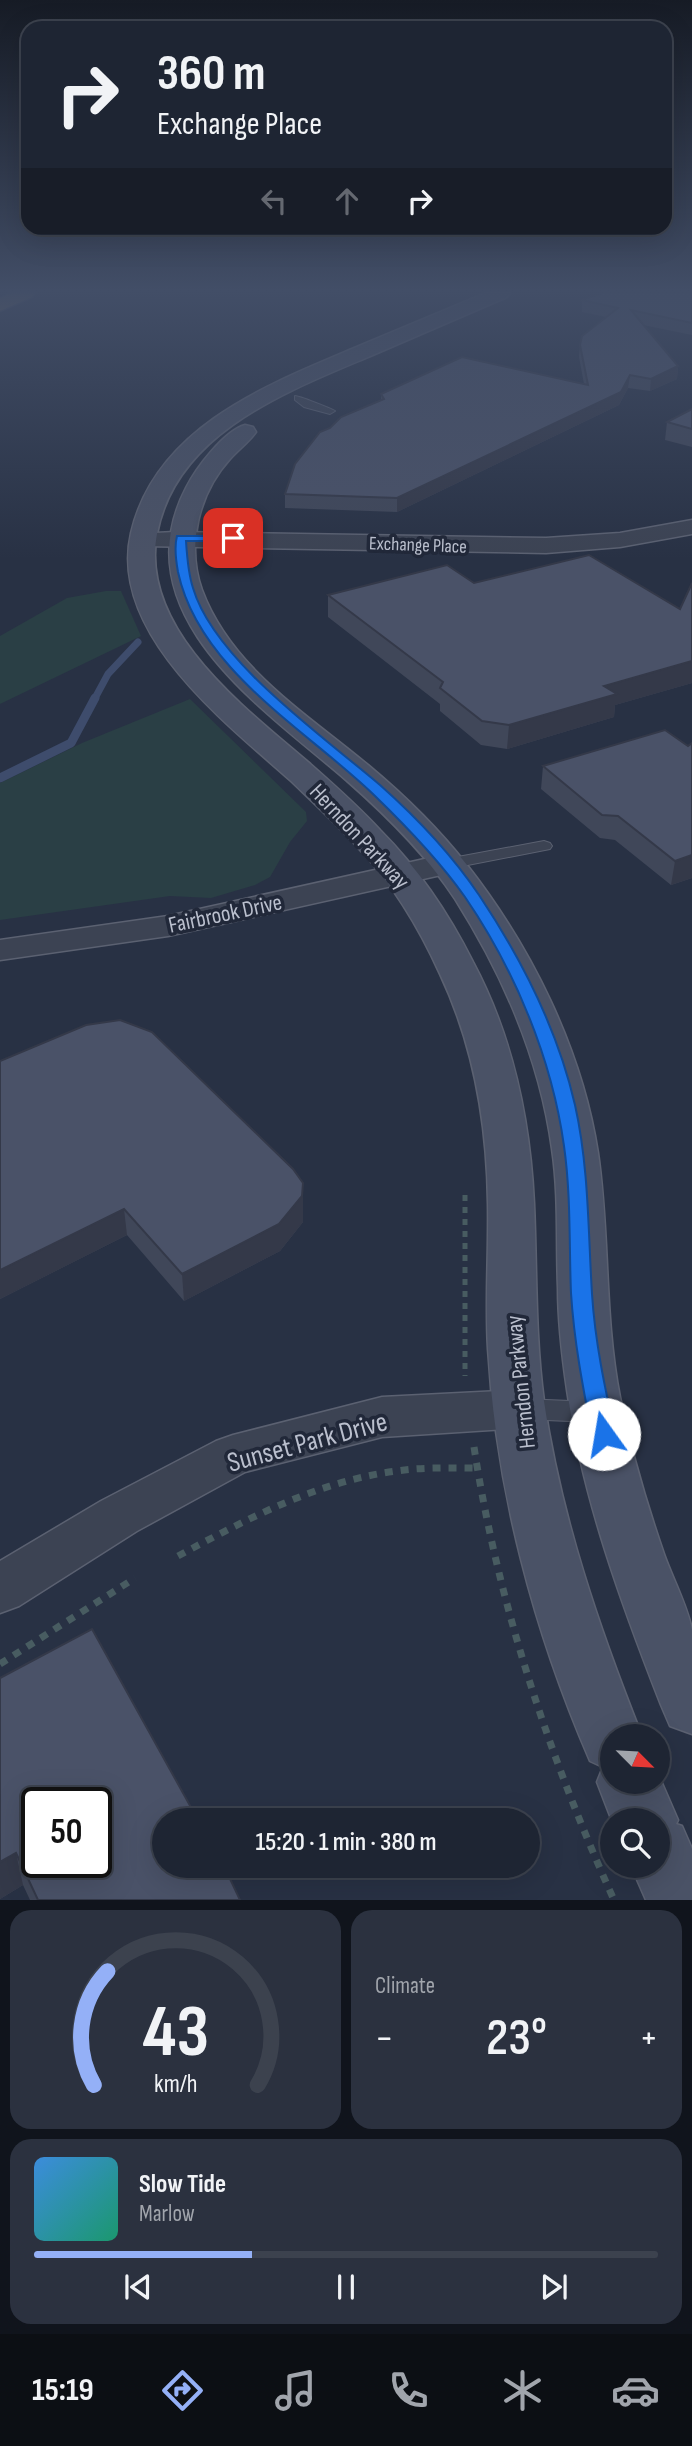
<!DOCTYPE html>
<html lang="en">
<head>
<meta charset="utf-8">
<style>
  body { margin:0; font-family:"Sofia Sans Condensed",sans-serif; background:#2b313f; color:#f1f3f6; height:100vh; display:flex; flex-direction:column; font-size:26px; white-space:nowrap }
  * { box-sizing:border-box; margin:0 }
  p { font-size:23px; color:#a1a5ac }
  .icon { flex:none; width:38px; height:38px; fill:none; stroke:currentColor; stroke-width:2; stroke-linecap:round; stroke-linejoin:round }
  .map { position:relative; height:1900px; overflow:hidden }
  .details { display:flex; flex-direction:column; gap:10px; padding:10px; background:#10141c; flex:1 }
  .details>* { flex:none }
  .banner { position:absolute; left:21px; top:21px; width:651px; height:214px; border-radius:21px; box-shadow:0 7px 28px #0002,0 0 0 2px #3c424e; background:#1e2533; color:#f1f3f6; overflow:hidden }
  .needle { width:46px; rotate:114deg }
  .controls { position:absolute; left:600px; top:1724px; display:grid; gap:14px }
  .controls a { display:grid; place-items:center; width:70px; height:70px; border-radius:50%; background:#1e2533; box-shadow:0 7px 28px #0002,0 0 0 2px #3c424e; font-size:35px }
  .speed { position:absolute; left:21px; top:1787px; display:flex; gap:14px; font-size:35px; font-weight:700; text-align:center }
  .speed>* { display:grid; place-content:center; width:91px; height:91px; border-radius:50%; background:#1e2533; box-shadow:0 7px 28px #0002,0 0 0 2px #3c424e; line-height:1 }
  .speed .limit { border:4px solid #111; border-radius:10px; background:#fff; color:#111 }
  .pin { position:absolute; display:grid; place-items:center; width:60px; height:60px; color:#fff; margin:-30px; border-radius:14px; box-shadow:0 4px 10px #0006 }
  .me { position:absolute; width:77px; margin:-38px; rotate:347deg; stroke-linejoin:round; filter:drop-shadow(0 0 5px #0008) }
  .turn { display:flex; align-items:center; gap:24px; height:147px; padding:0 21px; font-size:32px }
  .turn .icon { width:91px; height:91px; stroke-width:2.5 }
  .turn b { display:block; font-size:49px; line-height:60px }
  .lanes { display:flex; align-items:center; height:66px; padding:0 21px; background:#0003; justify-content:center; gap:35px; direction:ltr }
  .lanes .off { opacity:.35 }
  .big { font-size:52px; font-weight:600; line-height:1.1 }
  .details .card { flex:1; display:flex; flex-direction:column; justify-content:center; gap:10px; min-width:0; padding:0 24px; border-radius:21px; background:#2b313f }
  .details .dial { align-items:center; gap:0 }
  .dial svg { height:182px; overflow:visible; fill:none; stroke:#3c424e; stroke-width:7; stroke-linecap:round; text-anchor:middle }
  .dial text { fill:#f1f3f6; stroke:none }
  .song { display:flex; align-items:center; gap:21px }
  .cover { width:84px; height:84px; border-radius:10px; background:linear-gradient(135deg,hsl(210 70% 55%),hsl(160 70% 35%)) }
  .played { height:7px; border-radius:4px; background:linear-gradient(90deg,#94b0f7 35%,#3c424e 35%) }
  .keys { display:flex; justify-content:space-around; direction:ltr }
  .heat { display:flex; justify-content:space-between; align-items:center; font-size:38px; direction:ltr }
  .details .tiles { flex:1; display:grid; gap:10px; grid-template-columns:1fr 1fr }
  .card:last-child { grid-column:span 2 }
  .trip { position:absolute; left:152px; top:1808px; width:388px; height:70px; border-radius:35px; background:#1e2533; box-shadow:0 7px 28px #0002,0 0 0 2px #3c424e; font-weight:600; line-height:70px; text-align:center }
  .menu { display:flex; height:112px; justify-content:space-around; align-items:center; background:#0c0f14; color:#a1a5ac }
  .menu .icon { width:49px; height:49px }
  .menu .current { color:#94b0f7 }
  .menu b { font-size:32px; color:#f1f3f6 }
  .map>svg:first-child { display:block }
</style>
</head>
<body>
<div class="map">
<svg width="692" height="1900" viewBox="0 0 692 1900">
  <rect width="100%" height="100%" fill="#283144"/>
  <g fill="#2a3f45">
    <path d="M 106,591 L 121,591 L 141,636 L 0,704 L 0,636 L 67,598 Z"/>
    <path d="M 190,699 L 306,812 L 307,821 L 290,842 L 270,877 L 255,885 L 211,898 L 170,896 L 0,920 L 0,783 L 82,743 Z"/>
  </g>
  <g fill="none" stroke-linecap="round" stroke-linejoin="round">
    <path stroke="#3e4c6c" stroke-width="7" d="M 94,700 L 108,674 L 138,642"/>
    <path stroke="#3e4c6c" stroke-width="9" d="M 0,778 L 71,743 L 95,698"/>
    <g stroke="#5b6171" stroke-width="2">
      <g id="service">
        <path d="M 295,396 C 299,396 330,408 335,411 L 330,414 L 304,407 L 295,400 Z"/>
        <path d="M 544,841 L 550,843 L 552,846 L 550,849 L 447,869 L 439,864 L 447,859 Z"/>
        <path d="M 521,1399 L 595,1402 L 603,1405 L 607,1412 L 603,1419 L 595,1422 L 521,1419 L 513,1416 L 509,1409 L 513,1402 Z"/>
      </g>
    </g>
    <g stroke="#5b6171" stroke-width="3">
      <g id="minor">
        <path d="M 692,520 L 692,534 L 620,547 L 546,553 L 143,546 L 135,544 L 131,539 L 135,534 L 175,532 L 546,538 L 620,533 Z"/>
        <path d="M 447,854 L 459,857 L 463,864 L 459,871 L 168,936 L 0,960 L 0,940 L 168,916 Z"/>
        <path d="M 520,1390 L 537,1395 L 544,1409 L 537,1423 L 520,1428 L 382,1437 L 245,1472 L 137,1531 L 19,1606 L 0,1613 L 0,1561 L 101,1501 L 216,1441 L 233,1435 L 382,1397 Z"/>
      </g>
    </g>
    <g stroke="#5b6171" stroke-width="3">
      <g id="secondary">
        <path d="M 486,293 L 510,293 L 507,297 C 463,316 419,335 375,354 C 291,390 176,431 157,534 C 139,629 245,708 308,762 C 333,784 358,806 380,830 C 418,868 449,914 473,962 C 513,1037 530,1119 534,1203 C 537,1269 535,1335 544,1401 C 561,1517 599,1628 642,1736 L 612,1736 L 612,1782 L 658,1782 L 658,1774 L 678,1820 L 676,1824 L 682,1826 L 692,1849 L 692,1900 L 646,1900 L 631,1866 L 658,1866 L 658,1820 L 612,1821 L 597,1782 L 603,1767 L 590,1761 C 534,1632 496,1490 488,1349 C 485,1300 489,1252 488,1203 C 487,1124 474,1046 440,974 C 420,930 395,887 362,852 C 340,827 315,804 291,781 C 226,723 108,633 131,533 C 155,429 264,386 352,349 C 397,330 442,311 486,293 Z"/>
        <path d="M 245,425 L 253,427 L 256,432 C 249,442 239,449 230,459 C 199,493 186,545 202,590 C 231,668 307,714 368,765 C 404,795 438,828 467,865 C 531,947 582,1049 598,1153 C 610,1234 604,1316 620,1397 C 631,1450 646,1502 664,1554 C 672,1577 688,1607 692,1630 C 692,1640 692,1651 692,1660 C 692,1685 692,1710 692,1734 L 670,1726 L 661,1705 C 621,1603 583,1499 567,1390 C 562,1356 558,1322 558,1288 C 556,1242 559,1195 552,1149 C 540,1060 503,975 455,899 C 426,854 386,815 346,780 C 264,709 120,615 186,488 C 196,468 224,431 245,425 Z"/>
      </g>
    </g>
    <g stroke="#474e5e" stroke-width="3">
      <path id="motorway" d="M 12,293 L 35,293 L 32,297 L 0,311 L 0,298 Z"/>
    </g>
    <path stroke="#485c61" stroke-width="5" stroke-dasharray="6 6" stroke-linecap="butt" d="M 465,1195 L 465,1376"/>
    <g stroke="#485c61" stroke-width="7" stroke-dasharray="8 8" stroke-linecap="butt">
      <path d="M 474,1447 C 498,1604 549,1756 614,1900"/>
      <path d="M 178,1556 C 247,1519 318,1481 397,1471 C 423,1467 450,1468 477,1468"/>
      <path d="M 0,1664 L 135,1578"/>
    </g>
    <use href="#service" fill="#3c4353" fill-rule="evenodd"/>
    <use href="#minor" fill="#3c4353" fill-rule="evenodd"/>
    <use href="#secondary" fill="#4a5266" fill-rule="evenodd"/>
    <use href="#motorway" fill="#797059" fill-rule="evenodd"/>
  </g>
  <g fill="#404759">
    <path d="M 692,293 L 692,335 L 643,325 L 678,366 L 677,379 L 650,391 L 628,388 L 619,405 L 397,512 L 285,508 L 285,494 L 330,428 L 381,400 L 381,394 L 584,384 L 579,357 L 580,345 L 606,317 L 582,312 L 582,300 Z"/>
    <path d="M 692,409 L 692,447 L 665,440 L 667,422 Z"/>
    <path d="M 474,583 L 680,609 L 692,583 L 692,683 L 615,705 L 614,717 L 507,749 L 481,745 L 440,711 L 440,704 L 328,617 L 328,595 Z"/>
    <path d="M 692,743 L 692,878 L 671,885 L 615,840 L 600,838 L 541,789 L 543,766 L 688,746 Z"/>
    <path d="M 0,1061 L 303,1209 L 303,1222 L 280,1251 L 184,1301 L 127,1235 L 0,1299 Z"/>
    <path d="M 0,1678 L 240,1900 L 30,1900 L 23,1885 L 0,1899 Z"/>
  </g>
  <g fill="#343949">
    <path d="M 678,366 L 677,379 L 650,391 L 651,379 Z"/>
    <path d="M 630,375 L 628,388 L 619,405 L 397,512 L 397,498 Z"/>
    <path d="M 692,661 L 692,683 L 615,705 L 614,717 L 507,749 L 509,725 L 604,686 Z"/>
    <path d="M 692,855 L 692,878 L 671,885 L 675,861 Z"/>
    <path d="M 303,1183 L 303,1222 L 280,1251 L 184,1301 L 182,1274 Z"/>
    <path d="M 124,1209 L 127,1235 L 0,1299 L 0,1270 Z"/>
    <path d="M 16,1853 L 23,1885 L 0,1899 L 0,1862 Z"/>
  </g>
  <g fill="#4a5268" stroke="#343949" stroke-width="2" fill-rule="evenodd">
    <path d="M 602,293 L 692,293 L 692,323 L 631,310 L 678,366 L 651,379 L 630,375 L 621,392 L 397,498 L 285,494 L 295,464 L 320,432 L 330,428 L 341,417 L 384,399 L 381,394 L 462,357 L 588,385 L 580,345 L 582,336 L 618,308 L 582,300 Z"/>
    <path d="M 692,409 L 692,429 L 667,422 Z"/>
    <path d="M 589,555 L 680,609 L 692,583 L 692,661 L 604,686 L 617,694 L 509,725 L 482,721 L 440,688 L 443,682 L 328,595 L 447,565 L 474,583 Z"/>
    <path d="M 665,730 L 688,746 L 692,743 L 692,855 L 675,861 L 618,816 L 602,815 L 543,766 Z"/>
    <path d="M 120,1020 L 152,1032 L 293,1169 L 303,1183 L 302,1196 L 279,1224 L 182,1274 L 124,1209 L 0,1270 L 0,1061 L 86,1025 Z"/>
    <path d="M 92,1629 L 198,1820 L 164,1820 L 164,1866 L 224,1866 L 240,1900 L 38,1900 L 16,1853 L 0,1862 L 0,1678 ZM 37,1802 L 96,1802 L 96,1862 L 37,1862 Z"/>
  </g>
  <linearGradient id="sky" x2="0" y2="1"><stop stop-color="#161b25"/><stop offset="0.52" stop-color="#424e67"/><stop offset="1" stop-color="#424e67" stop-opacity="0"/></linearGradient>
  <rect width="692" height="559" fill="url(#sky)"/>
  <path fill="#1a73e8" stroke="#114b97" stroke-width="2" d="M 177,536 L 237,536 L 239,538 L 233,541 L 186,541 C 187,557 188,573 193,588 C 214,660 324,737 380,785 C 416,817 452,855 479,895 C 521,958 558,1031 575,1105 C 589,1168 588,1230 592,1294 C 595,1342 605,1388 615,1434 L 611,1441 L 604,1444 L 596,1441 L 592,1434 C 583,1388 574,1341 571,1293 C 569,1244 571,1195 564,1146 C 552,1059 515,970 465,897 C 439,860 406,826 374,795 C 307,730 199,670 178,572 C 176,561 174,547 177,536 Z"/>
  <g text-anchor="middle" stroke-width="7" stroke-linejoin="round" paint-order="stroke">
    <g font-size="19" fill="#babfcd" stroke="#212839">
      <text transform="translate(418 544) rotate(2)" y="7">Exchange Place</text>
    </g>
    <g font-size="23" fill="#babfcd" stroke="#212839">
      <text transform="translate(360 836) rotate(47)" y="8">Herndon Parkway</text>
      <text transform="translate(225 913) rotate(-12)" y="8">Fairbrook Drive</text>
      <text transform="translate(520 1382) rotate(-96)" y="8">Herndon Parkway</text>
    </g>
    <g font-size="28" fill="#babfcd" stroke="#212839">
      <text transform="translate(307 1441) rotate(-15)" y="10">Sunset Park Drive</text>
    </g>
  </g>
</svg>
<div class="controls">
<a><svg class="needle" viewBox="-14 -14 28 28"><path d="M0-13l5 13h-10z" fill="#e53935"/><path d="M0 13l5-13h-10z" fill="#a1a5ac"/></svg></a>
<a><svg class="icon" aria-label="search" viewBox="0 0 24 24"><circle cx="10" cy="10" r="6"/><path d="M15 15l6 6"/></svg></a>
</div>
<div class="speed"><div class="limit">50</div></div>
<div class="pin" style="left:233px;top:538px;background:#d93025"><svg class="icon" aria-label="arrive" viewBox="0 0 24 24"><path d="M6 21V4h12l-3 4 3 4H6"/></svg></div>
<svg class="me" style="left:604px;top:1434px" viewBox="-20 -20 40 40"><circle r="19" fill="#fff"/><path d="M0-13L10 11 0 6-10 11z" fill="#1a73e8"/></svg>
<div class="trip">15:20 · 1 min · 380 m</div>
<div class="banner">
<div class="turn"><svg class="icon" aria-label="right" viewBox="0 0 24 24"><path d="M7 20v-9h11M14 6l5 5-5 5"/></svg><div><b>360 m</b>Exchange Place</div></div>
<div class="lanes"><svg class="icon off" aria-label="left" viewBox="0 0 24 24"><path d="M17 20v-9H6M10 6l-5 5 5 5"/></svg><svg class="icon off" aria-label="ahead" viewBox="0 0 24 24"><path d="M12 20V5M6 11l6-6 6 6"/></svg><svg class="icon" aria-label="right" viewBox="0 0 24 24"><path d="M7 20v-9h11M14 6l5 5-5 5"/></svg></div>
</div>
</div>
<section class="details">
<div class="tiles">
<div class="card dial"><svg viewBox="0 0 100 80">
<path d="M14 69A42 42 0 1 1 86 69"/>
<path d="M14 69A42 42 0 0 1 20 19" stroke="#94b0f7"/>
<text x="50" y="56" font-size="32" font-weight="700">43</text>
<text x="50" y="72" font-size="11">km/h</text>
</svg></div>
<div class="card"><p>Climate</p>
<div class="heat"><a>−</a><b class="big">23°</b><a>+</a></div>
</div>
<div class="card">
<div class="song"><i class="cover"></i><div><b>Slow Tide</b><p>Marlow</p></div></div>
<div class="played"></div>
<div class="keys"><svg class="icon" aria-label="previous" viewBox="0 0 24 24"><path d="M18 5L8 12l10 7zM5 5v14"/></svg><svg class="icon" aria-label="pause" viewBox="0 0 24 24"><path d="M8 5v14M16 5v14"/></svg><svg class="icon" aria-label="next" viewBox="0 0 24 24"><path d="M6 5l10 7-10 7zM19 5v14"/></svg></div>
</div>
</div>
</section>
<nav class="menu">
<b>15:19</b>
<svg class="icon current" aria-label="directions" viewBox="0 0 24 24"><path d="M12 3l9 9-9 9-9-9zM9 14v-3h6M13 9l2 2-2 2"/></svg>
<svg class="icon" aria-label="music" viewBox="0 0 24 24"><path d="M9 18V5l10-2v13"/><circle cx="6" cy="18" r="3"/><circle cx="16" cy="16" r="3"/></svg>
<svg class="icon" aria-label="phone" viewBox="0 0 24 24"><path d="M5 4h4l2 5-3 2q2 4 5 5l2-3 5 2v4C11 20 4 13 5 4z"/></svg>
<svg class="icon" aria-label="climate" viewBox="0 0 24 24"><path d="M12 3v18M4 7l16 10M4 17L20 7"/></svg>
<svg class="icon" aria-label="car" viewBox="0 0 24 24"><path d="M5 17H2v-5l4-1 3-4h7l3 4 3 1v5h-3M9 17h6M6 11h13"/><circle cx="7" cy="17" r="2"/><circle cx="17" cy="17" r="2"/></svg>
</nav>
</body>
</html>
